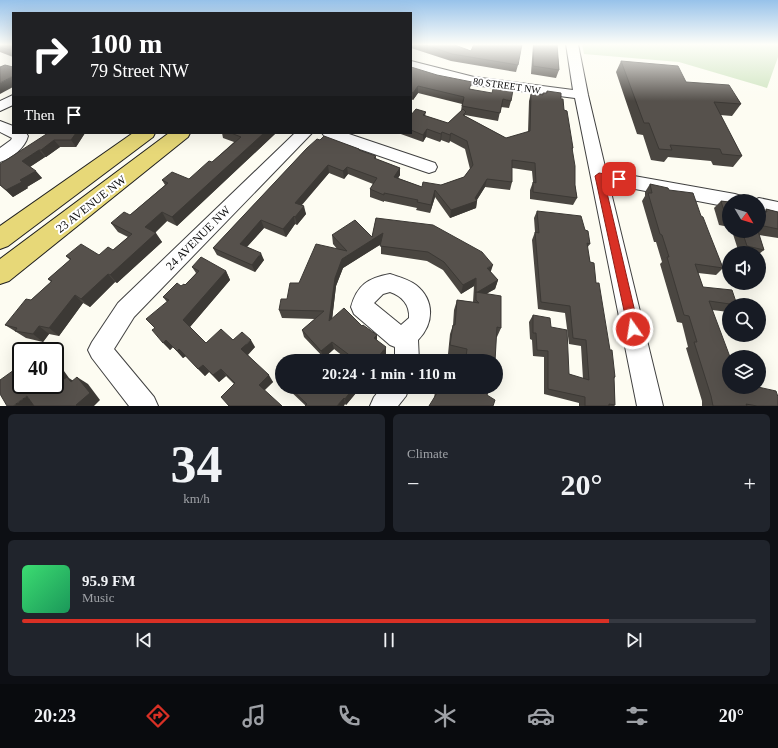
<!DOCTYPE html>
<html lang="en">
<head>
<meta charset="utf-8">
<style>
  body { margin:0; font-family:Georgia,serif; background:#20242c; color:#f1f3f6; height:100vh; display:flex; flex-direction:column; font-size:15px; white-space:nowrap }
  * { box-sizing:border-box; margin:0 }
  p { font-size:13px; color:#9ea1a6 }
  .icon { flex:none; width:22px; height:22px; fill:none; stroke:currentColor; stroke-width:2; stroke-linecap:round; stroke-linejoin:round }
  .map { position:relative; height:406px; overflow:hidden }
  .details { display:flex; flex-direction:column; gap:8px; padding:8px; background:#0d0f14; flex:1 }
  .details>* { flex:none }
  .top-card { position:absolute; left:12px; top:12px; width:400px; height:122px; border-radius:0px; box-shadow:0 4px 16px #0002; background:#202124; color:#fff; overflow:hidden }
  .needle { width:26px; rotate:128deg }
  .buttons { position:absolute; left:722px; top:194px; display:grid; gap:8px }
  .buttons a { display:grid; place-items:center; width:44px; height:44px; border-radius:50%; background:#171b24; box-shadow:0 4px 16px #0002; font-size:20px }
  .speed { position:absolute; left:12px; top:342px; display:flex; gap:8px; font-size:20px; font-weight:700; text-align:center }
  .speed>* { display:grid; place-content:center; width:52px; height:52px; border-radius:50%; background:#171b24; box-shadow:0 4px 16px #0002; line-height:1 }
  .speed .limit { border:2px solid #111; border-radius:6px; background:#fff; color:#111 }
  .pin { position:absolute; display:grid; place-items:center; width:34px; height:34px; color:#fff; margin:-17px; border-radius:8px; box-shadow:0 2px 6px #0006 }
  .me { position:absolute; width:44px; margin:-22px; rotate:347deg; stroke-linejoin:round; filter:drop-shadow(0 0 3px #0008) }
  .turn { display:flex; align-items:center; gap:14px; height:84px; padding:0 12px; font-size:18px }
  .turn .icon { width:52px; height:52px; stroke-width:2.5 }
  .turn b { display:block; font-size:28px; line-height:34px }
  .then { display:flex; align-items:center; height:38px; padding:0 12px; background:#0003; gap:8px; font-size:15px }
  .big { font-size:30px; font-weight:800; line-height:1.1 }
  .details .tile { flex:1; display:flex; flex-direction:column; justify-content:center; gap:6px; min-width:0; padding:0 14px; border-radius:6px; background:#20242c }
  .details .dial { align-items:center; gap:0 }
  .dial b { font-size:52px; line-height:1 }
  .song { display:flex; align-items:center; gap:12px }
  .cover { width:48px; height:48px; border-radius:6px; background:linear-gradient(135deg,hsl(140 70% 55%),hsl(150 70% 35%)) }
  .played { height:4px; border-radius:2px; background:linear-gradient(90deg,#d93025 80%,#363941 80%) }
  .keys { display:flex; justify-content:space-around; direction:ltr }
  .heat { display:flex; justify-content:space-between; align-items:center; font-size:22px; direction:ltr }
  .details .tiles { flex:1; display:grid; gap:8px; grid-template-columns:1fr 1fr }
  .tile:last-child { grid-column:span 2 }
  .trip { position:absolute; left:275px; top:354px; width:228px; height:40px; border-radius:20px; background:#171b24; box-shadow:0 4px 16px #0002; font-weight:800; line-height:40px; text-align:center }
  .tab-bar { display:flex; height:64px; justify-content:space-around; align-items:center; background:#090b0e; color:#9ea1a6 }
  .tab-bar .icon { width:28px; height:28px }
  .tab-bar .on { color:#d93025 }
  .tab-bar b { font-size:18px; color:#f1f3f6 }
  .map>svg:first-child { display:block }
</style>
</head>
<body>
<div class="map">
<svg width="778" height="406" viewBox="0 0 778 406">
  <rect width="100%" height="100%" fill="#fdfcf2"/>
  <path fill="#cee4bf" d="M 582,44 L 778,44 L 778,57 L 767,88 L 679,62 L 584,54 Z"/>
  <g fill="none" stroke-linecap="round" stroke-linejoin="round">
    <g stroke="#414141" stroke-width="2">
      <g id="minor">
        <path d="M 566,44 L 578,44 L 588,95 L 606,171 L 735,194 L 741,196 L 744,201 L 729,201 L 729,207 L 609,184 L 663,406 L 637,406 L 575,98 L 474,85 L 411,69 L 411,61 L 474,77 L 573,90 Z"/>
        <path d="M 13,95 L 13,105 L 0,111 L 0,101 Z"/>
        <path d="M 0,121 L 13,126 L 13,133 L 26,133 L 28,136 C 25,148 12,158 0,162 L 0,148 L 11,140 L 12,138 L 0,132 Z"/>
        <path d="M 295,133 L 312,133 L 134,317 L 114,349 L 154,397 L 158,406 L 129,406 L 92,358 L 88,350 L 92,342 L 118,303 Z"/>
        <path d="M 322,133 L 346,133 L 435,163 L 437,167 L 435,171 L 429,173 L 423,171 L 325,137 Z"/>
        <path d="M 759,198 L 778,202 L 778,216 L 759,212 L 759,201 L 752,201 Z"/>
        <path d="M 390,274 C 399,277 408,279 416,285 C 435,300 434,324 418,340 L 419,361 L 395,361 L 395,347 L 390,345 L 354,314 L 351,307 C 357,285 368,278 390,274 ZM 390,292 C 402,296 410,305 409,318 L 401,325 L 374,303 L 383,294 Z"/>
        <path d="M 382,387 L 409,387 L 406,396 L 398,406 L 370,406 L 374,397 Z"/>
      </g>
    </g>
    <g stroke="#1f1f1f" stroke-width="2">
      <g id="major">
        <path d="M 133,133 L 155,133 L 153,137 L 8,246 L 0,249 L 0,226 Z"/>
        <path d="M 169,133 L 190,133 L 188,137 L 9,281 L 0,284 L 0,259 Z"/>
      </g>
    </g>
    <use href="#minor" fill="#fff" fill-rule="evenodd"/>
    <use href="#major" fill="#e7d878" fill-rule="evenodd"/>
  </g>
  <g fill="#4a4641">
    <path d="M 0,44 L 13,44 L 13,57 L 0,52 Z"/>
    <path d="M 411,44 L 452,44 L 471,51 L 518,65 L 516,72 L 451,61 L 411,48 Z"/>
    <path d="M 533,44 L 557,44 L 559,70 L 556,78 L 531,74 Z"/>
    <path d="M 621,61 L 686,82 L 741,104 L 732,116 L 720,115 L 742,156 L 733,167 L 713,165 L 711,161 L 668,157 L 664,162 L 651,160 L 643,135 L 637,134 L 616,72 Z"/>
    <path d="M 411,67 L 471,89 L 511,101 L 509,108 L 501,107 L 498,121 L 465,115 L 465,116 L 506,138 L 528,132 L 529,101 L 531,93 L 542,95 L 543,93 L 546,93 L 547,91 L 561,99 L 573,148 L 572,151 L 575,185 L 577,198 L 573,205 L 530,199 L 530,190 L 533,182 L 532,171 L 512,168 L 512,182 L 510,190 L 485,187 L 477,200 L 476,208 L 450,218 L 435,197 L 430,213 L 416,210 L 417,208 L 384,201 L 384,202 L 370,197 L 370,189 L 373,184 L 348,174 L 344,179 L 329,173 L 302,205 L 306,214 L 297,225 L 295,224 L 286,237 L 264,228 L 247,247 L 264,260 L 255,272 L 217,255 L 213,248 L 307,148 L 360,150 L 376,156 L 376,159 L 400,168 L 400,175 L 398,178 L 422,187 L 441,185 L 464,177 L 470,169 L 465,149 L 450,141 L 449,143 L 441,140 L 440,142 L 426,137 L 423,142 L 398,133 L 411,133 L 411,115 L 426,112 L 425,116 L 448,123 L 461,111 L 462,104 L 418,93 L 413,100 L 411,99 Z"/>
    <path d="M 48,133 L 85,133 L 76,147 L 60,147 L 46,157 L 45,157 L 30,167 L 42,178 L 27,187 L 28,188 L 13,197 L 0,185 Z"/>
    <path d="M 222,133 L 276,133 L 177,226 L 167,221 L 155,233 L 162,242 L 117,283 L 115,282 L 90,307 L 83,303 L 59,336 L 49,334 L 43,342 L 26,338 L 5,325 L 31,300 L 51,282 L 48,279 L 70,260 L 66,256 L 99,255 L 113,250 L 128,237 L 118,232 L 111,223 L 130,215 L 165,185 L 162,180 L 189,179 L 212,162 L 234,142 L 223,138 Z"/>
    <path d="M 650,184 L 669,190 L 701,216 L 723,268 L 716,275 L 698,273 L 703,287 L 737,305 L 729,305 L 729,312 L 712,310 L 729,387 L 778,406 L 702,406 L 702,401 L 686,348 L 688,347 L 682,323 L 677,322 L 660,264 L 662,262 L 656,242 L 654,242 L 642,201 L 645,196 L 645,192 Z"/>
    <path d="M 721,201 L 729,202 L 729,227 L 719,225 L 714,208 Z"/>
    <path d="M 766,209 L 778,212 L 778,238 L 759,235 L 764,250 L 759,254 L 759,253 L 739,253 L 732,231 L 759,231 L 759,210 L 765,211 Z"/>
    <path d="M 537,211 L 585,230 L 590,244 L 587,248 L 590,262 L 596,283 L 615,377 L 614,379 L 615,405 L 614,406 L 579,406 L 579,403 L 544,394 L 544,357 L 533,356 L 532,340 L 530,339 L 529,322 L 533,315 L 551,327 L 569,374 L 583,379 L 581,346 L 569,344 L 565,313 L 538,309 L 532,240 L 535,232 L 534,218 Z"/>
    <path d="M 376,218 L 491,272 L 498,280 L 495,289 L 487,293 L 501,328 L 497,337 L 496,337 L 495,361 L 463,361 L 464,358 L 448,354 L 450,334 L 453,325 L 454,310 L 457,300 L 473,302 L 474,286 L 461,294 L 443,270 L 427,261 L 381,254 L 381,244 L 343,268 L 336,286 L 332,319 L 362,326 L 377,335 L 377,340 L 386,354 L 349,361 L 334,349 L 324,358 L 304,337 L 302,330 L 315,319 L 282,318 L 279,310 L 299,283 L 338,250 L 333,244 L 332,235 L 372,237 Z"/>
    <path d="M 192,267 L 226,271 L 230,280 L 190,327 L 206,343 L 233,340 L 255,347 L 248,355 L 273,382 L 265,390 L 234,384 L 226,376 L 219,382 L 209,372 L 205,376 L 186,356 L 183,358 L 173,347 L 170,350 L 155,328 L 167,302 L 163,297 L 181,286 L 185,285 L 196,273 Z"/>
    <path d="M 287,387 L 321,387 L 325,390 L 361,387 L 346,405 L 345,404 L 306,406 L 288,389 Z"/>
    <path d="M 490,387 L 434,398 L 435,392 Z"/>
  </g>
  <g fill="#3c3935">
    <path d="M 13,76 L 13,87 L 0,94 L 0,83 Z"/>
    <path d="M 418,86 L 418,93 L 413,100 L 413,93 Z"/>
    <path d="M 427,129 L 426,137 L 423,142 L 423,135 Z"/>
    <path d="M 442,132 L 441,140 L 440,142 L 441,134 Z"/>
    <path d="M 76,133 L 85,133 L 76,147 L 71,140 Z"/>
    <path d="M 264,133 L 276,133 L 177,226 L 172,217 Z"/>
    <path d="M 451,133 L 450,141 L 449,143 L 450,135 Z"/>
    <path d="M 54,140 L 60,147 L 46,157 L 41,150 Z"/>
    <path d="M 39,150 L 45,157 L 28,168 L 22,161 Z"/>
    <path d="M 328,165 L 329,173 L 297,210 L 295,203 Z"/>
    <path d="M 347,167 L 348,174 L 344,179 L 343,171 Z"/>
    <path d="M 400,168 L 400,175 L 394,185 L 394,177 Z"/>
    <path d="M 36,171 L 42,178 L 27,187 L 28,188 L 13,197 L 6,190 L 20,180 Z"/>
    <path d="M 487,179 L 485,187 L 476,201 L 477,201 L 476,208 L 450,218 L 451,210 L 475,198 Z"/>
    <path d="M 435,190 L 435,197 L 430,213 L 431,205 Z"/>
    <path d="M 304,206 L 306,214 L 297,225 L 295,217 Z"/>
    <path d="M 162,212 L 167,221 L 151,236 L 145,227 Z"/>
    <path d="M 294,216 L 295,224 L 286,237 L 283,229 Z"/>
    <path d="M 261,220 L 264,228 L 243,251 L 240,244 Z"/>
    <path d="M 156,233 L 162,242 L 117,283 L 110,275 Z"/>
    <path d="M 383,233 L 383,243 L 343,268 L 336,286 L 331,329 L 329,321 L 335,278 L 342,259 Z"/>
    <path d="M 261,253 L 264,260 L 255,272 L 252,265 Z"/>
    <path d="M 493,265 L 490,274 L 487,268 Z"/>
    <path d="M 226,271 L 230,280 L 189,328 L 183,320 Z"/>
    <path d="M 108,274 L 115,282 L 90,307 L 81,299 Z"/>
    <path d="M 476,278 L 474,286 L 461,294 L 463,285 Z"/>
    <path d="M 498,280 L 495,289 L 476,300 L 476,293 Z"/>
    <path d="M 75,295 L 83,303 L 59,336 L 49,328 Z"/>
    <path d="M 39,326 L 49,334 L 43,342 L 33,334 Z"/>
    <path d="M 377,335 L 377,342 L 374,338 Z"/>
    <path d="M 166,340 L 173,347 L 170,350 L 163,343 Z"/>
    <path d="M 251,340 L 255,347 L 246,356 L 241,349 Z"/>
    <path d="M 332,342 L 334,349 L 324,358 L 321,351 Z"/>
    <path d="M 386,347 L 386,354 L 381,361 L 375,361 Z"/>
    <path d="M 179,349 L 186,356 L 183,358 L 177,351 Z"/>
    <path d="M 55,361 L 59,364 L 69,378 L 78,384 L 64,379 L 55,367 Z"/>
    <path d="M 203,365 L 209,372 L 205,376 L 198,369 Z"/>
    <path d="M 221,369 L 226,376 L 219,382 L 213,375 Z"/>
    <path d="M 269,375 L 273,382 L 263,391 L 259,385 Z"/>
    <path d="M 77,377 L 88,384 L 100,400 L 94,406 L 77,406 L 76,405 Z"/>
    <path d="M 354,387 L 361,387 L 346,405 L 345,399 Z"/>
    <path d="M 27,396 L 35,406 L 13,406 Z"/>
    <path d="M 344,398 L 345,404 L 344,406 L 337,406 Z"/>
  </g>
  <g fill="#56514c" stroke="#3c3935">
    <path d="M 0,44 L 13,44 L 13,51 L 0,47 Z"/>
    <path d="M 423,44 L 452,44 L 471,51 L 474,44 L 522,44 L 518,65 L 452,54 Z"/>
    <path d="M 534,44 L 557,44 L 559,70 L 533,66 Z"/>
    <path d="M 621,61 L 678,66 L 686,82 L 729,85 L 741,104 L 714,102 L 742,156 L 722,154 L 720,149 L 670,145 L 672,150 L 659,149 L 649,123 L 644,123 Z"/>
    <path d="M 5,65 L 13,67 L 13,76 L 0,83 L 0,67 Z"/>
    <path d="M 411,67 L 437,75 L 472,82 L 469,89 L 492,93 L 494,85 L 513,90 L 511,101 L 503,99 L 500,113 L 462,106 L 464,97 L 418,86 L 413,93 L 411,92 Z"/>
    <path d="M 547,91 L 561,93 L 561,99 L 563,99 L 564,110 L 567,111 L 573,148 L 572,148 L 575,166 L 575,185 L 577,198 L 533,192 L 533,182 L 536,183 L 535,163 L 512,160 L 512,182 L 487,179 L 475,198 L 477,201 L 451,210 L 435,190 L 431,205 L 417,202 L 418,200 L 384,193 L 384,195 L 370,189 L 377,178 L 347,167 L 343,171 L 328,165 L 295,203 L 304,206 L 295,217 L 294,216 L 283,229 L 261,220 L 240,244 L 261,253 L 252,265 L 213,248 L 307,148 L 317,139 L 320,140 L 324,136 L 359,149 L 359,150 L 376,156 L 374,158 L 400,168 L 394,177 L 422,187 L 423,182 L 441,185 L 464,177 L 473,165 L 467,141 L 451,133 L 450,135 L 442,132 L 441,134 L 427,129 L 423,135 L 411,130 L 411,115 L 416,109 L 426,112 L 423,115 L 448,123 L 463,109 L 466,112 L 463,115 L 506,138 L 530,131 L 531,93 L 543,95 L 543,93 L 547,93 Z"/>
    <path d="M 48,133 L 76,133 L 71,140 L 54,140 L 41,150 L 39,150 L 22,161 L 36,171 L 20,180 L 22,182 L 6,190 L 0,185 L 0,164 Z"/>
    <path d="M 231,133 L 264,133 L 172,217 L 162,212 L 145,227 L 156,233 L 110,275 L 108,274 L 81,299 L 75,295 L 49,328 L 39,326 L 33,334 L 15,331 L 17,328 L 5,325 L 26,299 L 31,300 L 52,281 L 48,279 L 71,259 L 66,256 L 81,244 L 99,255 L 108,247 L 113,250 L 132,234 L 111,223 L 124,212 L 130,215 L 168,183 L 162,180 L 172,172 L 189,179 L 209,161 L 212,162 L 241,137 Z"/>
    <path d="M 650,184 L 668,188 L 669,190 L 693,193 L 701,216 L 703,217 L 708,230 L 723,268 L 695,264 L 703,287 L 732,290 L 737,305 L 709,301 L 730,357 L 729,357 L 729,387 L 758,387 L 776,391 L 778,397 L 778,406 L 757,406 L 746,404 L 747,406 L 713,406 L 711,396 L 694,342 L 697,342 L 689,316 L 684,315 L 667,257 L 669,257 L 662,235 L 660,234 L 648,193 L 652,193 Z"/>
    <path d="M 721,201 L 729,202 L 729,218 L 726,218 Z"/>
    <path d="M 766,209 L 778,212 L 778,229 L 759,225 L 759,210 L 767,212 Z"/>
    <path d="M 537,211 L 581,216 L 585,230 L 588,231 L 590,244 L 587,243 L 590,262 L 594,263 L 596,283 L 599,283 L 610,350 L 612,350 L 615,377 L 614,377 L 615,405 L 609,404 L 609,406 L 585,406 L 585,397 L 548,389 L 548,351 L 537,350 L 536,333 L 533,333 L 533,315 L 550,318 L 551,327 L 567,330 L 569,374 L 589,380 L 586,340 L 573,338 L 570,306 L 541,302 L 535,232 L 539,233 Z"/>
    <path d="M 376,218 L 433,225 L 482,252 L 493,265 L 487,268 L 498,280 L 476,293 L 476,278 L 463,285 L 444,262 L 428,252 L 380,246 L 383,233 L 342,259 L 335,278 L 329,321 L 344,308 L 362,326 L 363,325 L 377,335 L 374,338 L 386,347 L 375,361 L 349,361 L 352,357 L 332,342 L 321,351 L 302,330 L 324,311 L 279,310 L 281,299 L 287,299 L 290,283 L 299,283 L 316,244 L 347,251 L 332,235 L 355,220 L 372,237 Z"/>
    <path d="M 742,231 L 758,231 L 764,250 L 747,246 Z"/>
    <path d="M 201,257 L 226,271 L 183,320 L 206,343 L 221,329 L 233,340 L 242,332 L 251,340 L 241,349 L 269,375 L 259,385 L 282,406 L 229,406 L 221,397 L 235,383 L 221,369 L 213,375 L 203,365 L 198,369 L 179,349 L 177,351 L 166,340 L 163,343 L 152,330 L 155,328 L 146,319 L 169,300 L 163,297 L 177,283 L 181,286 L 184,284 L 185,285 L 199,271 L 192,267 Z"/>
    <path d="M 476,292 L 501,296 L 501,328 L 497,327 L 495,361 L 468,361 L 470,358 L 466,357 L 467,349 L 450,345 L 453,325 L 455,325 L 457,300 L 479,303 L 476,300 Z"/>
    <path d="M 21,365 L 21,385 L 55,385 L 55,367 L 64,379 L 67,377 L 71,382 L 77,377 L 90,393 L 76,405 L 77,406 L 34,406 L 27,396 L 13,406 L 7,406 L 0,394 L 0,380 Z"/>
    <path d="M 289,387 L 321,387 L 325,390 L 327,387 L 354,387 L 345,399 L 344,398 L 337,406 L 305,406 L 307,404 Z"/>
    <path d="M 437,387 L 490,387 L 487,395 L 495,400 L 493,406 L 429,406 L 437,393 L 435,392 Z"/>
  </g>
  <linearGradient id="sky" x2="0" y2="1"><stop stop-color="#97c2ea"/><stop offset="0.44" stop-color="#fefef9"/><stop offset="1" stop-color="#fefef9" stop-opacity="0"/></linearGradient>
  <rect width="778" height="101" fill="url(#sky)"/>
  <path fill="#d93025" stroke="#8d1f18" d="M 599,173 L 619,176 L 624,179 L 619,183 L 604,180 L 639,329 L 637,333 L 633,335 L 629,333 L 628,329 L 595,176 Z"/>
  <g text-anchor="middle" stroke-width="4" stroke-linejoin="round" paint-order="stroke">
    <g font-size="10" fill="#0e0e0e" stroke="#fff">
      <text transform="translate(507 85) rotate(8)" y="4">80 STREET NW</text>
    </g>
    <g font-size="12" fill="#0e0e0e" stroke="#fff">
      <text transform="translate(91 204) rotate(-38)" y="4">23 AVENUE NW</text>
      <text transform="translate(198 238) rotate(-45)" y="4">24 AVENUE NW</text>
    </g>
  </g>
</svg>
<div class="buttons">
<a><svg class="needle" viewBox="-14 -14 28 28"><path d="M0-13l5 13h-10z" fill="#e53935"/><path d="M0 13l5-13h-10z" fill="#9ea1a6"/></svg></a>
<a><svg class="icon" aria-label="sound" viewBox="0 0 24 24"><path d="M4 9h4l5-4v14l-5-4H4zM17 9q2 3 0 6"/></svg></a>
<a><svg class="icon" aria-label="search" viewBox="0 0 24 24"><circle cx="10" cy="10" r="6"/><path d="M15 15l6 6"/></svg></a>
<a><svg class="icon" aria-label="layers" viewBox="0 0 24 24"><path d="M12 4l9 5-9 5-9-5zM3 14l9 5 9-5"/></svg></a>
</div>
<div class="speed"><div class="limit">40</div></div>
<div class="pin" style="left:619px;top:179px;background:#d93025"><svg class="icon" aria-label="arrive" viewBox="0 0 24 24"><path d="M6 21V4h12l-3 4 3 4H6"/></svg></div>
<svg class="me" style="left:633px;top:329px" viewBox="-20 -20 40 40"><circle r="17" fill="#d93025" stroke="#fff" stroke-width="3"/><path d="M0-11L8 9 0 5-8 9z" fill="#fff"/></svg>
<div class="trip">20:24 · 1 min · 110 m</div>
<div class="top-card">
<div class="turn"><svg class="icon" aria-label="right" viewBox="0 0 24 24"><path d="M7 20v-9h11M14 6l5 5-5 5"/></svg><div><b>100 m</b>79 Street NW</div></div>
<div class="then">Then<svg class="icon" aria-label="arrive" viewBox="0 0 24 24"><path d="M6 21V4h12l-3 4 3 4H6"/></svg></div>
</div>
</div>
<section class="details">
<div class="tiles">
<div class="tile dial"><b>34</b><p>km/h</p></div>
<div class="tile"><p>Climate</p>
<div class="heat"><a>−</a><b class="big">20°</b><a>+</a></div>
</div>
<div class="tile">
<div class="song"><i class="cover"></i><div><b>95.9 FM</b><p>Music</p></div></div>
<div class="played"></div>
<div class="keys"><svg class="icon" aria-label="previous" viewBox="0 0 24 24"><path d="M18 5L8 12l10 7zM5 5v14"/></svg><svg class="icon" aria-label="pause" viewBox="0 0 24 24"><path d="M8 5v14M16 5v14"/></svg><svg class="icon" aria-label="next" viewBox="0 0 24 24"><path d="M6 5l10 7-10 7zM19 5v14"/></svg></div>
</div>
</div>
</section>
<nav class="tab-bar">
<b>20:23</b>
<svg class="icon on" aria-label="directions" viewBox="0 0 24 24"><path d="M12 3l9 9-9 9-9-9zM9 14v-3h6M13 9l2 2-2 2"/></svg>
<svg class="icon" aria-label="music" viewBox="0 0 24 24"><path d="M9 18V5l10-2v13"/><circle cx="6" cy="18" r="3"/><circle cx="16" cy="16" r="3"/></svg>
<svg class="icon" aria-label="phone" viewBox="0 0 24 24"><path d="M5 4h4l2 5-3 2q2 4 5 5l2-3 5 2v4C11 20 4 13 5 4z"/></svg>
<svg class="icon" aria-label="climate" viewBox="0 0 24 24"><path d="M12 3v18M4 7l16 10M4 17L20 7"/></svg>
<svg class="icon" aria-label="car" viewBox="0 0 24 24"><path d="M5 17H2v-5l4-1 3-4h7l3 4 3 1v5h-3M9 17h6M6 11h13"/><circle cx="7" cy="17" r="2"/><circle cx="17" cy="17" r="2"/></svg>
<svg class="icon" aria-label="filters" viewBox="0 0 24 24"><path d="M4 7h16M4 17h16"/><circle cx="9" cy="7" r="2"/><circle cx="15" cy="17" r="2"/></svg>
<b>20°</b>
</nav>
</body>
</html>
